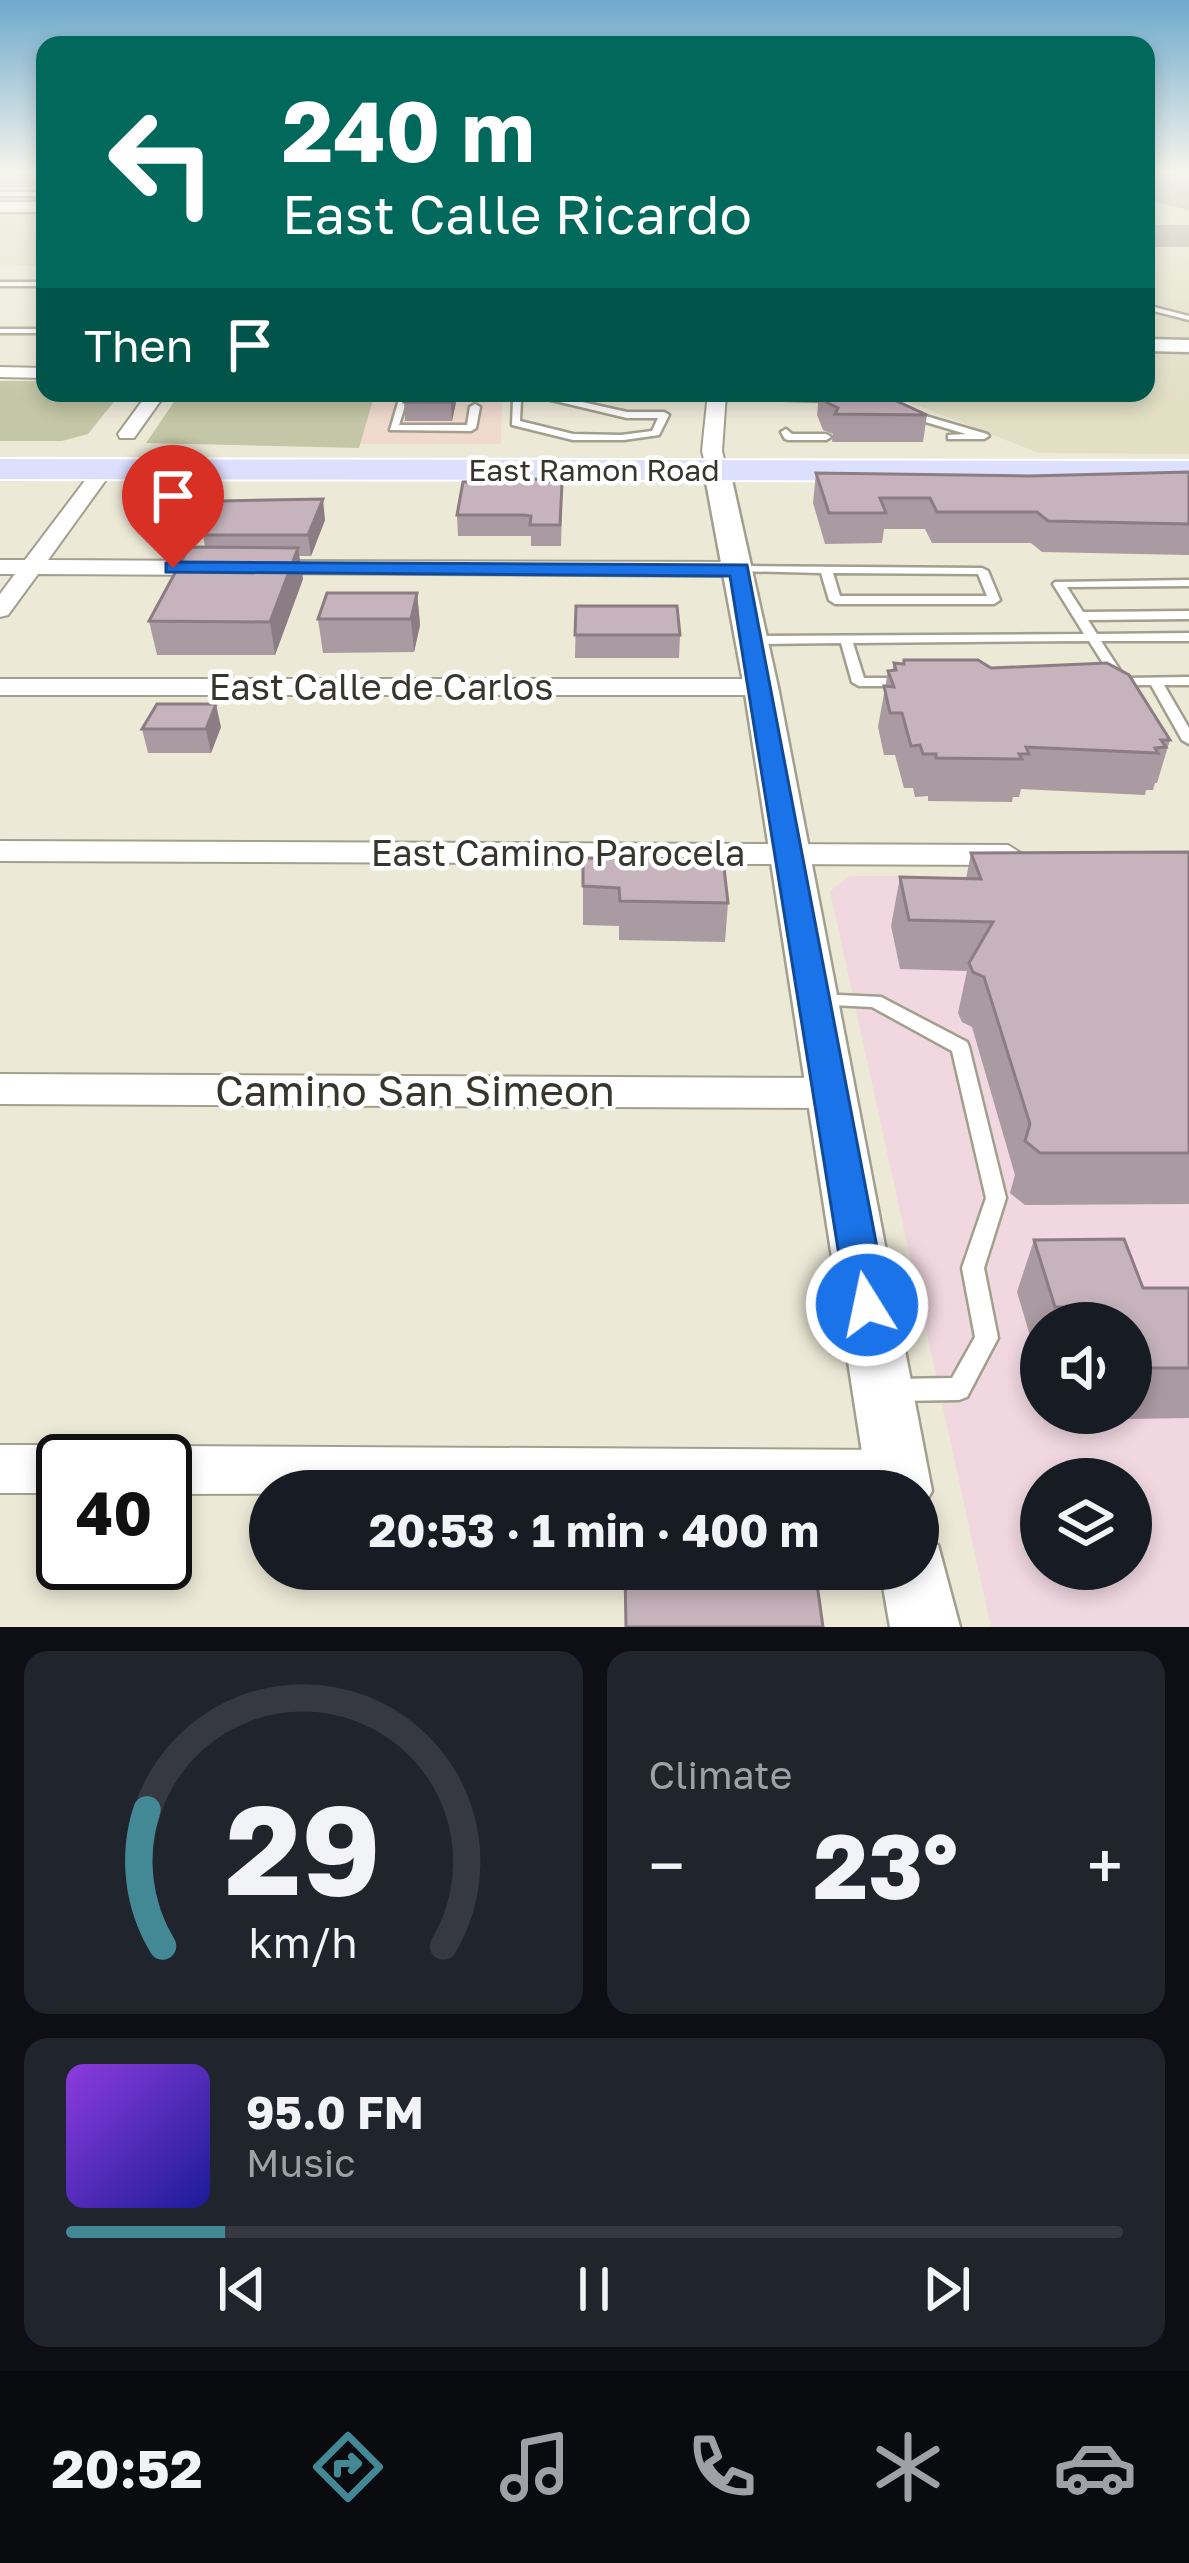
<!DOCTYPE html>
<html lang="en">
<head>
<meta charset="utf-8">
<style>
  body { margin:0; font-family:"Golos Text",sans-serif; background:#20242c; color:#f1f3f6; height:100vh; display:flex; flex-direction:column; font-size:45px; white-space:nowrap }
  * { box-sizing:border-box; margin:0 }
  p { font-size:39px; color:#9ea1a6 }
  .icon { flex:none; width:66px; height:66px; fill:none; stroke:currentColor; stroke-width:2; stroke-linecap:round; stroke-linejoin:round }
  .map { position:relative; height:1627px; overflow:hidden }
  .drawer { display:flex; flex-direction:column; gap:24px; padding:24px; background:#0d0f14; flex:1 }
  .drawer>* { flex:none }
  .guide { position:absolute; left:36px; top:36px; width:1119px; height:366px; border-radius:24px; box-shadow:0 6px 18px #0003; background:#00695c; color:#fff; overflow:hidden }
  .tools { position:absolute; left:1020px; top:1302px; display:grid; gap:24px }
  .tools a { display:grid; place-items:center; width:132px; height:132px; border-radius:50%; background:#171b24; box-shadow:0 6px 18px #0003; font-size:60px }
  .speed { position:absolute; left:36px; top:1434px; display:flex; gap:24px; font-size:60px; font-weight:700; text-align:center }
  .speed>* { display:grid; place-content:center; width:156px; height:156px; border-radius:50%; background:#171b24; box-shadow:0 6px 18px #0003; line-height:1 }
  .speed .limit { border:6px solid #111; border-radius:18px; background:#fff; color:#111 }
  .pin { position:absolute; display:grid; place-items:center; width:102px; height:102px; color:#fff; margin:-123px -51px; border-radius:50% 50% 50% 0; rotate:-45deg; box-shadow:0 0 12px #0007 }
  .pin .icon { rotate:45deg }
  .me { position:absolute; width:132px; margin:-66px; rotate:350deg; stroke-linejoin:round; filter:drop-shadow(0 0 9px #0008) }
  .turn { display:flex; align-items:center; gap:42px; height:252px; padding:0 48px; font-size:54px }
  .turn .icon { width:156px; height:156px; stroke-width:2.5 }
  .turn b { display:block; font-size:84px; line-height:102px }
  .then { display:flex; align-items:center; height:114px; padding:0 48px; background:#0003; gap:24px; font-size:45px }
  .big { font-size:90px; font-weight:700; line-height:1.1 }
  .drawer .widget { flex:1; display:flex; flex-direction:column; justify-content:center; gap:18px; min-width:0; padding:0 42px; border-radius:24px; background:#20242c }
  .drawer .dial { align-items:center; gap:0 }
  .dial svg { height:312px; overflow:visible; fill:none; stroke:#363941; stroke-width:7; stroke-linecap:round; text-anchor:middle }
  .dial text { fill:#f1f3f6; stroke:none }
  .song { display:flex; align-items:center; gap:36px }
  .cover { width:144px; height:144px; border-radius:18px; background:linear-gradient(135deg,hsl(270 70% 55%),hsl(240 70% 35%)) }
  .played { height:12px; border-radius:6px; background:linear-gradient(90deg,#438995 15%,#363941 15%) }
  .keys { display:flex; justify-content:space-around; direction:ltr }
  .heat { display:flex; justify-content:space-between; align-items:center; font-size:66px; direction:ltr }
  .drawer .tiles { flex:1; display:grid; gap:24px; grid-template-columns:1fr 1fr }
  .widget:last-child { grid-column:span 2 }
  .trip { position:absolute; left:249px; top:1470px; width:690px; height:120px; border-radius:60px; background:#171b24; box-shadow:0 6px 18px #0003; font-weight:700; line-height:120px; text-align:center }
  .tabs { display:flex; height:192px; justify-content:space-around; align-items:center; background:#090b0e; color:#9ea1a6 }
  .tabs .icon { width:84px; height:84px }
  .tabs .on { color:#438995 }
  .tabs b { font-size:54px; color:#f1f3f6 }
  .map>svg:first-child { display:block }
</style>
</head>
<body>
<div class="map">
<svg width="1189" height="1627" viewBox="0 0 1189 1627">
  <rect width="100%" height="100%" fill="#ece9d7"/>
  <path fill="#efdacd" d="M 375,393 L 509,393 L 502,398 L 501,444 L 360,444 Z"/>
  <g fill="#e2dfc5">
    <rect x="0" y="172" width="45" height="94"/>
    <path d="M 1146,172 L 1189,172 L 1189,454 L 1039,453 L 885,393 L 1146,393 Z"/>
  </g>
  <path fill="#f0d7e0" fill-rule="evenodd" d="M 850,876 L 1189,877 L 1189,1627 L 991,1627 L 830,891 ZM 1041,1323 L 1131,1323 L 1131,1413 L 1041,1413 ZM 1041,1479 L 1131,1479 L 1131,1569 L 1041,1569 Z"/>
  <g fill="#c3c7a7">
    <path d="M 0,381 L 45,381 L 45,393 L 121,393 L 88,434 L 62,441 L 0,441 Z"/>
    <path d="M 180,393 L 375,393 L 359,448 L 146,443 Z"/>
  </g>
  <g fill="none" stroke-linecap="round" stroke-linejoin="round">
    <g fill="#b2afa0" fill-rule="evenodd">
      <rect x="0" y="172" width="45" height="15"/>
      <rect x="1146" y="225" width="43" height="22"/>
    </g>
    <path fill="#b2afa0" fill-rule="evenodd" d="M 1146,172 L 1189,172 L 1189,210 L 1146,200 Z"/>
    <g stroke="#a29f8e" stroke-width="5">
      <g id="service">
        <rect x="0" y="192" width="45" height="4"/>
        <rect x="0" y="282" width="45" height="4"/>
        <path d="M 1146,305 L 1189,316 L 1189,320 L 1146,309 Z"/>
        <rect x="0" y="329" width="45" height="4"/>
        <path d="M 404,393 L 408,396 L 399,425 L 467,425 L 470,407 L 475,404 L 480,407 L 476,428 L 471,431 L 390,430 L 400,396 Z"/>
        <path d="M 518,393 L 542,393 L 627,412 L 664,412 L 669,415 L 659,435 L 624,440 L 573,440 L 512,425 L 513,400 ZM 526,394 L 627,418 L 658,418 L 652,431 L 621,435 L 573,434 L 520,421 L 521,400 Z"/>
        <path d="M 653,393 L 834,395 L 838,398 L 834,401 L 657,396 Z"/>
        <path d="M 915,413 L 987,434 L 989,436 L 984,439 L 948,439 L 948,435 L 966,434 L 912,418 L 910,416 Z"/>
        <path d="M 786,429 L 792,434 L 826,434 L 831,437 L 826,440 L 788,440 L 785,439 L 781,432 Z"/>
        <path d="M 740,566 L 982,568 L 988,571 L 1000,600 L 994,604 L 835,604 L 829,600 L 821,573 L 736,571 L 734,569 ZM 833,573 L 978,574 L 987,596 L 840,596 Z"/>
        <path d="M 1189,580 L 1189,586 L 1067,587 L 1083,612 L 1189,611 L 1189,619 L 1088,620 L 1097,634 L 1189,633 L 1189,641 L 1101,641 L 1125,678 L 1189,677 L 1189,685 L 1164,685 L 1189,728 L 1189,744 L 1182,740 L 1151,685 L 1112,685 L 1110,682 L 1113,679 L 1089,641 L 853,643 L 864,678 L 907,678 L 914,682 L 907,686 L 859,686 L 852,682 L 841,643 L 753,644 L 747,640 L 753,636 L 1084,634 L 1053,584 L 1055,582 Z"/>
        <path d="M 818,994 L 881,997 L 967,1042 L 969,1047 L 1006,1198 L 984,1268 L 998,1338 L 967,1397 L 959,1400 L 896,1401 L 888,1398 L 884,1390 L 888,1382 L 896,1379 L 952,1378 L 975,1337 L 962,1268 L 986,1198 L 952,1051 L 872,1007 L 812,1004 L 809,1000 L 812,996 Z"/>
      </g>
    </g>
    <g stroke="#a29f8e" stroke-width="4">
      <g id="minor">
        <path d="M 0,367 L 45,368 L 45,378 L 0,377 Z"/>
        <path d="M 148,393 L 166,393 L 134,438 L 120,438 L 118,434 Z"/>
        <path d="M 708,393 L 726,393 L 722,451 L 727,471 L 717,477 L 707,471 L 702,451 Z"/>
        <path d="M 103,464 L 113,470 L 48,560 L 216,561 L 227,568 L 216,575 L 38,574 L 8,615 L 0,617 L 0,594 L 15,574 L 0,574 L 0,560 L 25,560 L 96,466 Z"/>
        <path d="M 264,561 L 740,562 L 751,569 L 740,576 L 256,573 L 256,563 Z"/>
        <path d="M 0,679 L 761,679 L 774,687 L 761,695 L 0,695 Z"/>
        <path d="M 0,841 L 1008,845 L 1024,855 L 1008,865 L 0,861 Z"/>
        <path d="M 0,1074 L 830,1078 L 844,1083 L 849,1093 L 844,1103 L 830,1108 L 0,1104 Z"/>
        <path d="M 0,1445 L 63,1445 L 80,1452 L 84,1461 L 63,1461 L 63,1493 L 0,1493 Z"/>
        <path d="M 165,1446 L 897,1450 L 914,1457 L 922,1474 L 915,1491 L 165,1494 L 165,1461 L 144,1461 L 148,1453 Z"/>
      </g>
    </g>
    <g stroke="#a29f8e" stroke-width="5">
      <g id="tertiary">
        <rect x="0" y="202" width="45" height="10"/>
        <path d="M 1146,339 L 1189,340 L 1189,352 L 1146,351 Z"/>
        <path d="M 717,463 L 730,471 L 778,687 L 932,1491 L 918,1516 L 918,1491 L 868,1491 L 744,687 L 704,471 Z"/>
        <path d="M 918,1537 L 938,1545 L 960,1627 L 890,1627 L 880,1569 L 918,1569 Z"/>
      </g>
    </g>
    <g stroke="#fff" stroke-width="4">
      <path id="primary" d="M 0,459 L 1189,461 L 1189,481 L 0,479 Z"/>
    </g>
    <use href="#service" fill="#fff" fill-rule="evenodd"/>
    <use href="#minor" fill="#fff" fill-rule="evenodd"/>
    <use href="#tertiary" fill="#fff" fill-rule="evenodd"/>
    <use href="#primary" fill="#dce0fd" fill-rule="evenodd"/>
  </g>
  <g fill="#aa9aa1">
    <path d="M 406,393 L 458,393 L 452,421 L 405,421 L 404,402 Z"/>
    <path d="M 819,393 L 879,393 L 927,415 L 923,442 L 832,442 L 833,434 L 823,430 L 817,415 Z"/>
    <path d="M 1189,472 L 1189,555 L 1042,552 L 1031,543 L 932,543 L 925,529 L 884,529 L 882,543 L 825,544 L 813,503 L 816,473 L 1028,476 Z"/>
    <path d="M 562,503 L 561,546 L 531,546 L 531,536 L 458,536 L 457,515 Z"/>
    <path d="M 325,520 L 311,556 L 299,556 L 303,579 L 275,655 L 157,655 L 149,621 L 205,547 L 203,535 Z"/>
    <path d="M 417,593 L 420,625 L 414,652 L 323,653 L 318,619 Z"/>
    <path d="M 576,606 L 680,635 L 679,658 L 575,658 Z"/>
    <path d="M 904,660 L 991,668 L 1170,740 L 1157,783 L 1155,783 L 1153,790 L 1146,790 L 1145,795 L 1021,789 L 1019,797 L 1013,797 L 1012,802 L 928,801 L 928,796 L 915,797 L 913,788 L 904,788 L 895,755 L 884,755 L 878,727 L 888,671 L 892,671 L 894,663 L 903,664 Z"/>
    <path d="M 221,727 L 211,753 L 148,753 L 142,729 Z"/>
    <path d="M 1189,852 L 1189,1204 L 1025,1205 L 1010,1193 L 1015,1175 L 972,1027 L 962,1022 L 958,1013 L 967,971 L 900,969 L 891,926 L 900,877 L 966,879 L 971,853 Z"/>
    <path d="M 583,858 L 728,903 L 725,942 L 619,940 L 619,926 L 583,925 Z"/>
    <path d="M 1034,1240 L 1143,1288 L 1189,1288 L 1189,1418 L 1068,1420 L 1067,1413 L 1131,1413 L 1131,1323 L 1041,1323 L 1041,1359 L 1037,1359 L 1017,1292 Z"/>
  </g>
  <g fill="#8b7d83">
    <path d="M 453,393 L 458,393 L 452,421 L 451,402 Z"/>
    <path d="M 323,499 L 325,520 L 311,556 L 308,535 Z"/>
    <path d="M 298,548 L 303,579 L 275,655 L 270,622 Z"/>
    <path d="M 417,593 L 420,625 L 414,652 L 411,619 Z"/>
    <path d="M 216,704 L 221,727 L 211,753 L 206,729 Z"/>
  </g>
  <g fill="#c6b3bb" stroke="#8b7d83" stroke-width="3">
    <path d="M 406,393 L 453,393 L 451,402 L 404,402 Z"/>
    <path d="M 822,393 L 879,393 L 927,415 L 835,414 L 838,408 L 826,402 Z"/>
    <path d="M 1189,472 L 1189,524 L 1048,521 L 1037,512 L 937,512 L 930,498 L 880,498 L 886,513 L 829,513 L 816,473 L 1028,476 Z"/>
    <path d="M 539,479 L 562,483 L 560,525 L 530,525 L 531,516 L 524,515 L 457,515 L 463,482 Z"/>
    <path d="M 323,499 L 308,535 L 203,535 L 220,501 Z"/>
    <path d="M 189,547 L 298,548 L 270,622 L 149,621 Z"/>
    <path d="M 327,593 L 417,593 L 411,619 L 318,619 Z"/>
    <path d="M 576,606 L 677,606 L 680,635 L 575,635 Z"/>
    <path d="M 904,660 L 978,660 L 991,668 L 1107,663 L 1129,675 L 1170,740 L 1161,740 L 1166,747 L 1155,748 L 1158,753 L 1026,747 L 1029,754 L 1019,754 L 1022,759 L 936,758 L 936,754 L 923,754 L 920,745 L 911,746 L 902,713 L 890,713 L 884,686 L 894,687 L 888,671 L 896,670 L 894,663 L 904,664 Z"/>
    <path d="M 157,704 L 216,704 L 206,729 L 142,729 Z"/>
    <path d="M 1189,852 L 1189,1153 L 1040,1153 L 1025,1141 L 1030,1124 L 984,977 L 973,972 L 969,963 L 993,922 L 909,920 L 900,877 L 981,879 L 971,853 Z"/>
    <path d="M 583,858 L 723,859 L 728,903 L 620,901 L 619,888 L 583,886 Z"/>
    <path d="M 1124,1239 L 1143,1288 L 1189,1288 L 1189,1368 L 1131,1368 L 1131,1323 L 1074,1323 L 1070,1307 L 1055,1307 L 1034,1240 Z"/>
    <path d="M 625,1569 L 815,1569 L 823,1627 L 626,1627 Z"/>
  </g>
  <linearGradient id="sky" x2="0" y2="1"><stop stop-color="#6ea9cc"/><stop offset="0.43" stop-color="#f6f5ed"/><stop offset="1" stop-color="#f6f5ed" stop-opacity="0"/></linearGradient>
  <rect width="1189" height="400" fill="url(#sky)"/>
  <path fill="#1a73e8" stroke="#114b97" stroke-width="3" d="M 173,562 L 747,565 L 888,1305 L 882,1318 L 867,1323 L 853,1318 L 847,1305 L 730,576 L 166,572 L 166,563 Z"/>
  <g text-anchor="middle" stroke-width="9" stroke-linejoin="round" paint-order="stroke">
    <g font-size="30" fill="#36352e" stroke="#fff">
      <text x="594" y="481">East Ramon Road</text>
    </g>
    <g font-size="36" fill="#36352e" stroke="#fff">
      <text x="381" y="700">East Calle de Carlos</text>
      <text x="558" y="866">East Camino Parocela</text>
    </g>
    <g font-size="42" fill="#36352e" stroke="#fff">
      <text x="415" y="1106">Camino San Simeon</text>
    </g>
  </g>
</svg>
<div class="tools">
<a><svg class="icon" aria-label="sound" viewBox="0 0 24 24"><path d="M4 9h4l5-4v14l-5-4H4zM17 9q2 3 0 6"/></svg></a>
<a><svg class="icon" aria-label="layers" viewBox="0 0 24 24"><path d="M12 4l9 5-9 5-9-5zM3 14l9 5 9-5"/></svg></a>
</div>
<div class="speed"><div class="limit">40</div></div>
<div class="pin" style="left:173px;top:568px;background:#d93025"><svg class="icon" aria-label="arrive" viewBox="0 0 24 24"><path d="M6 21V4h12l-3 4 3 4H6"/></svg></div>
<svg class="me" style="left:867px;top:1305px" viewBox="-20 -20 40 40"><circle r="17" fill="#1a73e8" stroke="#fff" stroke-width="3"/><path d="M0-11L8 9 0 5-8 9z" fill="#fff"/></svg>
<div class="trip">20:53 · 1 min · 400 m</div>
<div class="guide">
<div class="turn"><svg class="icon" aria-label="left" viewBox="0 0 24 24"><path d="M17 20v-9H6M10 6l-5 5 5 5"/></svg><div><b>240 m</b>East Calle Ricardo</div></div>
<div class="then">Then<svg class="icon" aria-label="arrive" viewBox="0 0 24 24"><path d="M6 21V4h12l-3 4 3 4H6"/></svg></div>
</div>
</div>
<section class="drawer">
<div class="tiles">
<div class="widget dial"><svg viewBox="0 0 100 80">
<path d="M14 69A42 42 0 1 1 86 69"/>
<path d="M14 69A42 42 0 0 1 10 34" stroke="#438995"/>
<text x="50" y="56" font-size="32" font-weight="700">29</text>
<text x="50" y="72" font-size="11">km/h</text>
</svg></div>
<div class="widget"><p>Climate</p>
<div class="heat"><a>−</a><b class="big">23°</b><a>+</a></div>
</div>
<div class="widget">
<div class="song"><i class="cover"></i><div><b>95.0 FM</b><p>Music</p></div></div>
<div class="played"></div>
<div class="keys"><svg class="icon" aria-label="previous" viewBox="0 0 24 24"><path d="M18 5L8 12l10 7zM5 5v14"/></svg><svg class="icon" aria-label="pause" viewBox="0 0 24 24"><path d="M8 5v14M16 5v14"/></svg><svg class="icon" aria-label="next" viewBox="0 0 24 24"><path d="M6 5l10 7-10 7zM19 5v14"/></svg></div>
</div>
</div>
</section>
<nav class="tabs">
<b>20:52</b>
<svg class="icon on" aria-label="directions" viewBox="0 0 24 24"><path d="M12 3l9 9-9 9-9-9zM9 14v-3h6M13 9l2 2-2 2"/></svg>
<svg class="icon" aria-label="music" viewBox="0 0 24 24"><path d="M9 18V5l10-2v13"/><circle cx="6" cy="18" r="3"/><circle cx="16" cy="16" r="3"/></svg>
<svg class="icon" aria-label="phone" viewBox="0 0 24 24"><path d="M5 4h4l2 5-3 2q2 4 5 5l2-3 5 2v4C11 20 4 13 5 4z"/></svg>
<svg class="icon" aria-label="climate" viewBox="0 0 24 24"><path d="M12 3v18M4 7l16 10M4 17L20 7"/></svg>
<svg class="icon" aria-label="car" viewBox="0 0 24 24"><path d="M5 17H2v-5l4-1 3-4h7l3 4 3 1v5h-3M9 17h6M6 11h13"/><circle cx="7" cy="17" r="2"/><circle cx="17" cy="17" r="2"/></svg>
</nav>
</body>
</html>
